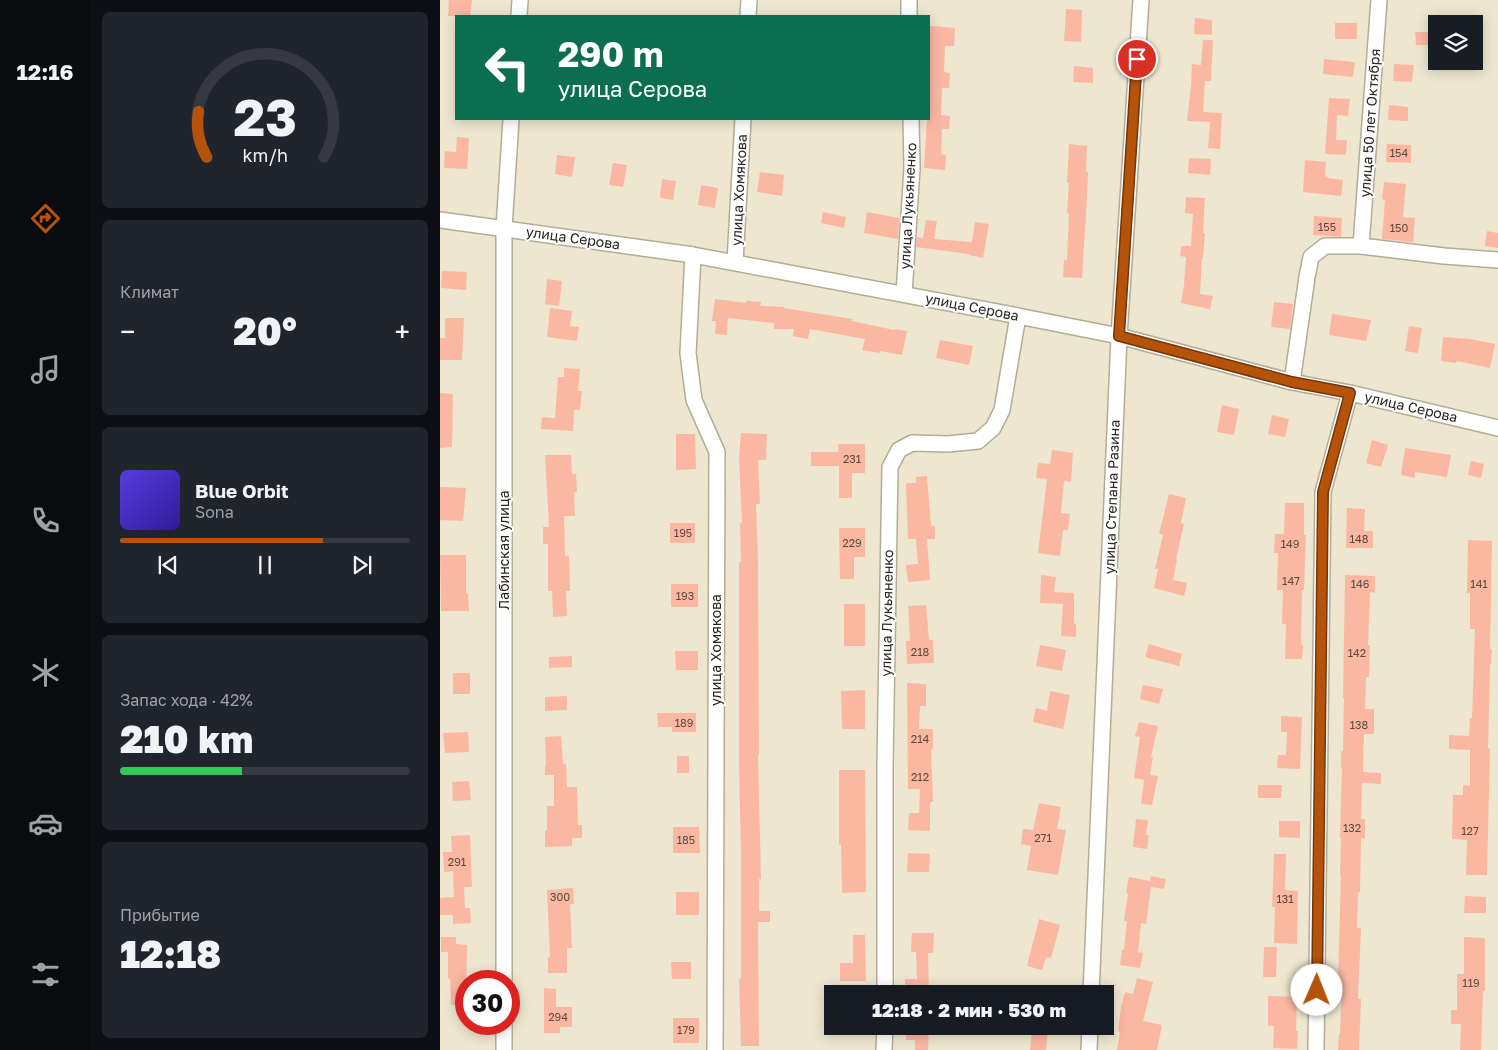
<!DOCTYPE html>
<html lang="ru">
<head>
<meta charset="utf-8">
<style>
  body { margin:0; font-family:"Golos Text",sans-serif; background:#20242c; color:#f1f3f6; height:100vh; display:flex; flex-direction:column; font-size:19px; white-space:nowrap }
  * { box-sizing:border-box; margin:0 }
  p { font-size:16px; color:#9ea1a6 }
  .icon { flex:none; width:28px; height:28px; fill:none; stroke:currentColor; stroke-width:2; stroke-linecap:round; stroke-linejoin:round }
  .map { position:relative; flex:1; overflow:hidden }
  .side { display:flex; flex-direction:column; gap:12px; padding:12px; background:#0d0f14; width:350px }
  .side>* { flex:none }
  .top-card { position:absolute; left:15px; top:15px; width:475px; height:105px; border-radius:0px; box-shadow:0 2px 12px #0003; background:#0b6e4f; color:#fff; overflow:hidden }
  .tools { position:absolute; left:988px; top:15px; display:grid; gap:10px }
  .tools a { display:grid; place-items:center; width:55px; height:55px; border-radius:0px; background:#171b24; box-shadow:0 2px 12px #0003; font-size:25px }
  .speed { position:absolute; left:15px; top:970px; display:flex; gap:10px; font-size:25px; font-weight:700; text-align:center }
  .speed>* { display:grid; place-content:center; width:65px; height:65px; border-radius:50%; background:#171b24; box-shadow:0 2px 12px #0003; line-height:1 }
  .speed .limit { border:8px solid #d22; background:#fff; color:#111 }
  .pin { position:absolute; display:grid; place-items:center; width:42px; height:42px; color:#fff; margin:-21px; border:2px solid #fff; border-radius:50%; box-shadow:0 1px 5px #0007 }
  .me { position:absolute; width:55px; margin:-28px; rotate:1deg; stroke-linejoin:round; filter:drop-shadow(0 0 4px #0008) }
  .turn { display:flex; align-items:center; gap:18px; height:105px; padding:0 20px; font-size:22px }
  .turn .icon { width:65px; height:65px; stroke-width:2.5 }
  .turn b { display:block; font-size:35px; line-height:42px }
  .big { font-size:38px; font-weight:800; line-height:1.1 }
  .side .tile { flex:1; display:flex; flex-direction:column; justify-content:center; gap:8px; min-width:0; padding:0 18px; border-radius:8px; background:#20242c }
  .side .dial { align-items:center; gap:0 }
  .dial svg { height:130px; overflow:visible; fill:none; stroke:#363941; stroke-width:7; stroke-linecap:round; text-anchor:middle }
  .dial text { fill:#f1f3f6; stroke:none }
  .song { display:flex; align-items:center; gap:15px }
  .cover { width:60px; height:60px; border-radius:8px; background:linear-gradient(135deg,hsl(250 70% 55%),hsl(250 70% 35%)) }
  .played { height:5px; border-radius:2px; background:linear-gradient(90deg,#b45309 70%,#363941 70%) }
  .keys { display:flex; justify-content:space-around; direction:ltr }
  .heat { display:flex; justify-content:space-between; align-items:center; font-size:28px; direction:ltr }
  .charge { height:8px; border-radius:4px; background:linear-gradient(90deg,#34c759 42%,#363941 0) }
  .trip { position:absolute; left:384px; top:985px; width:290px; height:50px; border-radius:0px; background:#171b24; box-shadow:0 2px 12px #0003; font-weight:800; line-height:50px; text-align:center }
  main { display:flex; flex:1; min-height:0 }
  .dock { display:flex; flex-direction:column; width:90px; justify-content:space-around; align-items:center; background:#090b0e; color:#9ea1a6 }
  .dock .icon { width:35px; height:35px }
  .dock .on { color:#b45309 }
  .dock b { font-size:22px; color:#f1f3f6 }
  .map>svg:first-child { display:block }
</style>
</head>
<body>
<main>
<nav class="dock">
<b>12:16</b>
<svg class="icon on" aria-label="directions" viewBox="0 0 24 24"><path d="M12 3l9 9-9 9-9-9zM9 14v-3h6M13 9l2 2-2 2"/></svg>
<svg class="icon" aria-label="music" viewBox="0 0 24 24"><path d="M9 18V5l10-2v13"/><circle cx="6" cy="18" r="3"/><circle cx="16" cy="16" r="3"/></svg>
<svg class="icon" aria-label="phone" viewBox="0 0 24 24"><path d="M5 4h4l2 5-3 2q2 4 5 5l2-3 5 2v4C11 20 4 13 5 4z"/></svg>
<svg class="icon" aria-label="climate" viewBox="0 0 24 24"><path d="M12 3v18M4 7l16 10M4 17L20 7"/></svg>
<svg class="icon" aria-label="car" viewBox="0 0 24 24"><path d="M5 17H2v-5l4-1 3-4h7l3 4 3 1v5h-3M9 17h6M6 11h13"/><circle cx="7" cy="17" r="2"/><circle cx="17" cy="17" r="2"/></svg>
<svg class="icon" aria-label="filters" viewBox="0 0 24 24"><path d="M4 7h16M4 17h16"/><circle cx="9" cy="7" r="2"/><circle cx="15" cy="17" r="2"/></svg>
</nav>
<section class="side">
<div class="tile dial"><svg viewBox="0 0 100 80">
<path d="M14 69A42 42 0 1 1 86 69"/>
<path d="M14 69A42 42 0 0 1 9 41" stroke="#b45309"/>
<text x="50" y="56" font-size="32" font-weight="700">23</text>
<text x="50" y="72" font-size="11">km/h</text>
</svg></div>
<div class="tile"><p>Климат</p>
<div class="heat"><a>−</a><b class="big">20°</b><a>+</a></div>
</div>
<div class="tile">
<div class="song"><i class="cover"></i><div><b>Blue Orbit</b><p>Sona</p></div></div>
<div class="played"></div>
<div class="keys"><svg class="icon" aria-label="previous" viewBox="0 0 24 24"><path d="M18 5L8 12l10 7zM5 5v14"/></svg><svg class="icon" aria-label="pause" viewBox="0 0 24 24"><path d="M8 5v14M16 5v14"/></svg><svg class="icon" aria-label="next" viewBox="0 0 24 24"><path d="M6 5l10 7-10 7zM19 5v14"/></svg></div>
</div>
<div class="tile"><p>Запас хода · 42%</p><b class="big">210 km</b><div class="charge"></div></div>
<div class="tile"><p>Прибытие</p><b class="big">12:18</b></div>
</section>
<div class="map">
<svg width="1058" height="1050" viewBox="0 0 1058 1050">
  <rect width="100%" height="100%" fill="#eee6cf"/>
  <g fill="#fab8a3">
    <path d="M 9,0 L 32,0 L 30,16 L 8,16 Z"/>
    <path d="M 626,9 L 642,10 L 641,42 L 624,41 Z"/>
    <path d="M 755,18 L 772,20 L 772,35 L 754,34 Z"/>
    <rect x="895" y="23" width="22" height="16"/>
    <path d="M 490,26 L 515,28 L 514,46 L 505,46 L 504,72 L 510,73 L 509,88 L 502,88 L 501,115 L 510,116 L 509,129 L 502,129 L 501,154 L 506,155 L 505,170 L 484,168 L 487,119 L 489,119 Z"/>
    <path d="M 975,32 L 994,32 L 994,45 L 976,45 Z"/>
    <path d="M 763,40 L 773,40 L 771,81 L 765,81 L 763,112 L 782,113 L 780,149 L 768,148 L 770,122 L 747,121 L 751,86 L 752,64 L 761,65 Z"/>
    <path d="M 884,59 L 915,62 L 913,77 L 883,74 Z"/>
    <path d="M 954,64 L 974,65 L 972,82 L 953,81 Z"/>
    <path d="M 634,66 L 653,68 L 653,83 L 633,82 Z"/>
    <path d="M 889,98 L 910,99 L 908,116 L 897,115 L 896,140 L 907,140 L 906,155 L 885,154 Z"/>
    <path d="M 949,105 L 968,107 L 968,121 L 948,120 Z"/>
    <path d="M 17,137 L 29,138 L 27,169 L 4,168 L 5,151 L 16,152 Z"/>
    <path d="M 629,144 L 647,146 L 646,172 L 648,172 L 647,199 L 642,278 L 623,277 L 624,260 L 627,260 L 629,214 L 627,213 L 629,183 L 627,183 Z"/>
    <path d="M 947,144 L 971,145 L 971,163 L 946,162 Z"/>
    <path d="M 117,155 L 135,157 L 132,177 L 115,174 Z"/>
    <path d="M 749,158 L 771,159 L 770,175 L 748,173 Z"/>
    <path d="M 865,160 L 886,162 L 885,176 L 888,177 L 888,178 L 903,180 L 901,196 L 863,192 Z"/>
    <path d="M 173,163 L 187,165 L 183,187 L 169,185 Z"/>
    <path d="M 320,172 L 344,175 L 342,196 L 317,192 Z"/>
    <path d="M 222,179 L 236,181 L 233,200 L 220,198 Z"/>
    <path d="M 944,182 L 966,184 L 963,217 L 975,218 L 973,242 L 942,239 L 945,200 L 942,199 Z"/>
    <path d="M 261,185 L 278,188 L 275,208 L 258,205 Z"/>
    <path d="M 746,197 L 765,198 L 763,233 L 765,233 L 763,258 L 762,258 L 760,294 L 773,296 L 770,309 L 741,303 L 744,285 L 746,257 L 740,256 L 741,246 L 751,246 L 753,214 L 745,213 Z"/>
    <path d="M 383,212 L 406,217 L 404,228 L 381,223 Z"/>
    <path d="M 427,212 L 459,218 L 458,239 L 424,233 Z"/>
    <path d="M 874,216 L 902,218 L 901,237 L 873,235 Z"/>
    <path d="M 486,220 L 497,221 L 494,239 L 532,242 L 535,222 L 549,224 L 543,258 L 529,255 L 529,254 L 476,247 L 477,237 L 483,238 Z"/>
    <path d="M 1047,231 L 1058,233 L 1058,248 L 1045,246 Z"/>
    <path d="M 2,271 L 27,272 L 26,290 L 1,288 Z"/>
    <path d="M 107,279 L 122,281 L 119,306 L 105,304 Z"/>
    <path d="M 275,299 L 306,303 L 306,301 L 321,302 L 320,306 L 344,307 L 344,308 L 412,319 L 412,321 L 454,330 L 455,329 L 467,331 L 462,355 L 440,351 L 439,353 L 422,350 L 425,339 L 370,329 L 368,339 L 353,336 L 354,329 L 334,329 L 334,323 L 288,318 L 287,335 L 275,334 L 276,321 L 272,321 Z"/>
    <path d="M 834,302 L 853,304 L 850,329 L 831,327 Z"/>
    <path d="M 110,308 L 132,311 L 130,326 L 139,327 L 137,341 L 107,337 Z"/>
    <path d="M 892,314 L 931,320 L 926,341 L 889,335 Z"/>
    <path d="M 5,318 L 24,318 L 22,360 L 0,360 L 0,338 L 5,338 Z"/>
    <path d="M 969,326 L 982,328 L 978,353 L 965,351 Z"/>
    <path d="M 1003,337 L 1030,339 L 1055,344 L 1050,368 L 1017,361 L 1016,363 L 1001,361 Z"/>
    <path d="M 500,340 L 533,346 L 529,365 L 496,358 Z"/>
    <path d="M 124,368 L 140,369 L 138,391 L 142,391 L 140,410 L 134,410 L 133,431 L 101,429 L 102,417 L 115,418 L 118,377 L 124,377 Z"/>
    <path d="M 0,393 L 13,394 L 12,447 L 0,448 Z"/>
    <path d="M 782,405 L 799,409 L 794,435 L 777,432 Z"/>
    <path d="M 832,415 L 849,419 L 845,437 L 828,434 Z"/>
    <path d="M 301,433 L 327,434 L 326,460 L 318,460 L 320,504 L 316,504 L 318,562 L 319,755 L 318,755 L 321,879 L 319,879 L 319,911 L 330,911 L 330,922 L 318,922 L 319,1046 L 301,1046 L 299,979 L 301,979 L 301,853 L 299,769 L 299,562 L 301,562 L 300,523 L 302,523 L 299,459 Z"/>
    <path d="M 236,434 L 255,434 L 256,469 L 236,470 Z"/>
    <path d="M 932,440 L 948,445 L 941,467 L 926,463 Z"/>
    <path d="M 398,444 L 425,444 L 425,473 L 412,473 L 412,498 L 399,498 L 399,466 L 371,466 L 371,452 L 398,452 Z"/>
    <path d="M 965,448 L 1011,455 L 1007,477 L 975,472 L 975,478 L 961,475 Z"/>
    <path d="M 612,450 L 633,453 L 631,482 L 624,481 L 621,513 L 630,514 L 628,530 L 623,530 L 620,556 L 598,553 L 607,479 L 596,478 L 598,463 L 610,464 Z"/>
    <path d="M 105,455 L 131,455 L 132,474 L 136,474 L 137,492 L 134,492 L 135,516 L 124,516 L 125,556 L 129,556 L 130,591 L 126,591 L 127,616 L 113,617 L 112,591 L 108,591 L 108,544 L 103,544 L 103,527 L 109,527 Z"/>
    <path d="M 1031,461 L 1044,464 L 1041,478 L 1028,475 Z"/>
    <path d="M 487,476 L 491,526 L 495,526 L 495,539 L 487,539 L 490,580 L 468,582 L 466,565 L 478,564 L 476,539 L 468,539 L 466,483 L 476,483 L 476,477 Z"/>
    <path d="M 0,487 L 26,488 L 23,521 L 0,520 Z"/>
    <path d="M 729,494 L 746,498 L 741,523 L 744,524 L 736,559 L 737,559 L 733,580 L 747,583 L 744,596 L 714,588 L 718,569 L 715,569 L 723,535 L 719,534 Z"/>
    <path d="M 845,503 L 864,503 L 864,535 L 866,535 L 864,590 L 862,590 L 861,645 L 863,645 L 862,659 L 845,659 L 846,624 L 842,624 L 843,590 L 837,590 L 838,553 L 834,553 L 835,534 L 844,534 Z"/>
    <path d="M 907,508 L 925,509 L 924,531 L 933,531 L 933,548 L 906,548 Z"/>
    <rect x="230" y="523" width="25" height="20"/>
    <path d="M 399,528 L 425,528 L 425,557 L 414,557 L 414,579 L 400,579 Z"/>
    <path d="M 1028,540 L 1052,541 L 1050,649 L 1052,649 L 1051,664 L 1050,664 L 1048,748 L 1050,749 L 1047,875 L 1026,875 L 1027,840 L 1012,839 L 1013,795 L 1023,795 L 1023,785 L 1030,786 L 1030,750 L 1009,749 L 1009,735 L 1029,736 L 1030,718 L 1032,718 L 1035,629 L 1030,629 L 1030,593 L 1027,593 Z"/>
    <path d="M 0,555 L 26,555 L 26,593 L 28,593 L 29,611 L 1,611 Z"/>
    <path d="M 601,575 L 616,577 L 614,592 L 634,593 L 634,623 L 636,624 L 636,637 L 621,636 L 623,604 L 600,603 Z"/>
    <path d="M 905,575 L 935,576 L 935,593 L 930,592 L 928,645 L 930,645 L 929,677 L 926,677 L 925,709 L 934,709 L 934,734 L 924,734 L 923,772 L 941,773 L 941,784 L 922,783 L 921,819 L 925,819 L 925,839 L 921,838 L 920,892 L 918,892 L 917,928 L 921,928 L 918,999 L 921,999 L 919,1050 L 898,1050 L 899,1034 L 900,1034 L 902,981 L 898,980 L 901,875 L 900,875 L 901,838 L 900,838 L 902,767 L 901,767 L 901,751 L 903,751 L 904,698 L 903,698 Z"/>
    <rect x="231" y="584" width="27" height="23"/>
    <rect x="404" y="604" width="21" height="42"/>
    <path d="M 486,605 L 489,640 L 493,640 L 494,663 L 467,664 L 466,641 L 470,641 L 468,606 Z"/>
    <path d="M 709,644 L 742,654 L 739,666 L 705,657 Z"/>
    <path d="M 600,645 L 626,650 L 622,671 L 596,666 Z"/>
    <path d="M 235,651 L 258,651 L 258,670 L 236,670 Z"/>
    <path d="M 132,656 L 132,667 L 109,668 L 109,657 Z"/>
    <rect x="13" y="673" width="17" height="21"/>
    <path d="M 467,683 L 486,684 L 486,706 L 480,706 L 479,729 L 493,729 L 493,749 L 491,749 L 493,802 L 490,802 L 490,831 L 468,830 L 469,813 L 479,813 L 480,789 L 468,789 Z"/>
    <path d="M 703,685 L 723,689 L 719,704 L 700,699 Z"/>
    <path d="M 425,690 L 425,729 L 402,729 L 401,691 Z"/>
    <path d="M 610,691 L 630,695 L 623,729 L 593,722 L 596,708 L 607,711 Z"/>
    <path d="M 127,696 L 127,710 L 105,711 L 105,697 Z"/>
    <path d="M 217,713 L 256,713 L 256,732 L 232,732 L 232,727 L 218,727 Z"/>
    <path d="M 841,716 L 862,717 L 860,769 L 837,768 L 838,755 L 846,755 L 847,732 L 841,732 Z"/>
    <path d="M 699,722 L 718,726 L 711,757 L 713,757 L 710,775 L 718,776 L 712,805 L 701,804 L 704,780 L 694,778 L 700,737 L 695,736 Z"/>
    <path d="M 28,732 L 29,752 L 5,753 L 3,733 Z"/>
    <path d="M 121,736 L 123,764 L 126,764 L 127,787 L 137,787 L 138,825 L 142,825 L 142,838 L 132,838 L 132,846 L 105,847 L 105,831 L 107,830 L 107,806 L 114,806 L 114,775 L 105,775 L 105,765 L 106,765 L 105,737 Z"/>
    <rect x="237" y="756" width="12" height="17"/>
    <path d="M 399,770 L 425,770 L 426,892 L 402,893 L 401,845 L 399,845 Z"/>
    <path d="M 29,781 L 31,800 L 13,801 L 12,782 Z"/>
    <path d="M 818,785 L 842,785 L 841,798 L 818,798 Z"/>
    <path d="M 599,803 L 621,807 L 617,829 L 626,830 L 618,875 L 587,870 L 591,846 L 581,844 L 583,829 L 593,830 Z"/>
    <path d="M 696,819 L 708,820 L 706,835 L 709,835 L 707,849 L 693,847 Z"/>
    <path d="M 839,821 L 860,821 L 860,838 L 839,837 Z"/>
    <path d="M 233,827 L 259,827 L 260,853 L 233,853 Z"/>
    <path d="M 30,835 L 32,887 L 24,887 L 25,908 L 30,908 L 31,923 L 13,924 L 13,915 L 0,915 L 0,898 L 14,897 L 13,871 L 4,872 L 3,852 L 12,852 L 11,836 Z"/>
    <path d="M 468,853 L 490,854 L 489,872 L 467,872 Z"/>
    <path d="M 834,854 L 846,854 L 845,890 L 858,891 L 857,944 L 834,943 L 835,907 L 832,907 Z"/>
    <path d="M 711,876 L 726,879 L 724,889 L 711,887 L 706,924 L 701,923 L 698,952 L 703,953 L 700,968 L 680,965 L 682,950 L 684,950 L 687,921 L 684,921 L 688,893 L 686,893 L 689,877 L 710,881 Z"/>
    <path d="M 133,888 L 134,904 L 130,904 L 132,948 L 127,948 L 127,973 L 108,973 L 108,957 L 110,957 L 107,890 Z"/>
    <rect x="236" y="892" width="23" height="23"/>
    <path d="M 1025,896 L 1046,897 L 1046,913 L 1024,913 Z"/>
    <path d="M 599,919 L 620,925 L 611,958 L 606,957 L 602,970 L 587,966 Z"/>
    <path d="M 472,933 L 494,933 L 493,953 L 488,953 L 489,994 L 465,994 L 465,979 L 477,979 L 476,952 L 471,952 Z"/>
    <path d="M 413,935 L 425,935 L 426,981 L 400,981 L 400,963 L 413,963 Z"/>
    <path d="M 1,937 L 16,937 L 16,944 L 27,945 L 26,1005 L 11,1005 L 10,979 L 8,978 L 8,952 L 1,952 Z"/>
    <path d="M 1024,937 L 1045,938 L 1045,991 L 1043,991 L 1041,1050 L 1020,1050 L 1021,1024 L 1011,1024 L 1011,1010 L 1017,1010 L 1017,974 L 1024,974 Z"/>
    <path d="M 824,947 L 837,947 L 836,977 L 823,977 Z"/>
    <path d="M 231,962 L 251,962 L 251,979 L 232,979 Z"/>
    <path d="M 697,978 L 713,982 L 703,1021 L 722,1025 L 717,1050 L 677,1050 L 680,1032 L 678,1031 L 681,1007 L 685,992 L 693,994 Z"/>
    <path d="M 104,988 L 116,989 L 116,1007 L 132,1007 L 132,1027 L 120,1027 L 120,1033 L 104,1033 Z"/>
    <path d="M 828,996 L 857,997 L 856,1031 L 858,1031 L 857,1049 L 833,1048 L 834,1026 L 828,1026 Z"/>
    <rect x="233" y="1018" width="26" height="25"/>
    <path d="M 466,1026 L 489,1026 L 488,1050 L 475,1050 L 475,1040 L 466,1040 Z"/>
    <path d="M 592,1029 L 608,1031 L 606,1050 L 590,1050 Z"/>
  </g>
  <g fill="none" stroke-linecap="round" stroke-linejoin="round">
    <g stroke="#b4ac96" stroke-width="18">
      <g id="street">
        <path d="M 469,0 L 469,16"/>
        <path d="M 79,16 L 80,0"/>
        <path d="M 308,16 L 309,0"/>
        <path d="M 0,220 L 253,255 L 578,316 L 679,336 L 852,382 L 910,393 L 1058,428"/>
        <path d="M 921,246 L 939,0"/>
        <path d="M 253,255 L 248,353 L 254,400 L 277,452 L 275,1050"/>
        <path d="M 295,262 L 303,119"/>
        <path d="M 464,294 L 472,168 L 471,119"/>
        <path d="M 852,382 L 867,277 L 871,257 L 885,246 L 921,246 L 1004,256 L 1058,260"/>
        <path d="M 64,981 L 64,228 L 71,119"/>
        <path d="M 445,994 L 445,764 L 450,467 L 459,450 L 472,443 L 508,444 L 538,441 L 553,428 L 562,410 L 578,316"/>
        <path d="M 651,994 L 679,336 L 701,0"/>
        <path d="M 64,1024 L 64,1050"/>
        <path d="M 444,1050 L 445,1026"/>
        <path d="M 649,1050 L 650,1026"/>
        <path d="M 876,1050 L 883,492 L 910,393"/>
      </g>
    </g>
    <use href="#street" stroke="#fff" stroke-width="15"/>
  </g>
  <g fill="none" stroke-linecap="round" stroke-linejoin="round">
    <g stroke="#753606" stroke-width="12">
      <path id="route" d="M 697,59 L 679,336 L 852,382 L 910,393 L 883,492 L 877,990"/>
    </g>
    <use href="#route" stroke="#b45309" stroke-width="9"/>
  </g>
  <g text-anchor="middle" stroke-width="4" stroke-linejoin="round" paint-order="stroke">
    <g font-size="11" fill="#5d4a3e">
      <text x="959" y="157">154</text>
      <text x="887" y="231">155</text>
      <text x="959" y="232">150</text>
      <text x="412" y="463">231</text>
      <text x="243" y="537">195</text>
      <text x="919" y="543">148</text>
      <text x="412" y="547">229</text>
      <text x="850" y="548">149</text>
      <text x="851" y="585">147</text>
      <text x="920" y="588">146</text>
      <text x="1039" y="588">141</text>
      <text x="245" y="600">193</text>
      <text x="480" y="656">218</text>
      <text x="917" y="657">142</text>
      <text x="244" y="727">189</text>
      <text x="919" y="729">138</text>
      <text x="480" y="743">214</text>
      <text x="480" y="781">212</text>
      <text x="912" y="832">132</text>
      <text x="1030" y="835">127</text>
      <text x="603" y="842">271</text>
      <text x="246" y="844">185</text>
      <text x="17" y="866">291</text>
      <text x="120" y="901">300</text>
      <text x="845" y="903">131</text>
      <text x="1031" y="987">119</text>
      <text x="118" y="1021">294</text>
      <text x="246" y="1034">179</text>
    </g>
    <g font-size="14" fill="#29261d" stroke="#fff">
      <text transform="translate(930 123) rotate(-86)" y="5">улица 50 лет Октября</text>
      <text transform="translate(299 190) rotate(-87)" y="5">улица Хомякова</text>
      <text transform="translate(468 206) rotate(-87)" y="5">улица Лукьяненко</text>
      <text transform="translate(133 238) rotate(8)" y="5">улица Серова</text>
      <text transform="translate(532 307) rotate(11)" y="5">улица Серова</text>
      <text transform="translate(971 407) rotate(13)" y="5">улица Серова</text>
      <text transform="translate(672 497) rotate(-88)" y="5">улица Степана Разина</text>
      <text transform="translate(64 550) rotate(-90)" y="5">Лабинская улица</text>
      <text transform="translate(447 613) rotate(-89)" y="5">улица Лукьяненко</text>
      <text transform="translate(276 650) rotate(-90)" y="5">улица Хомякова</text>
    </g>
  </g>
</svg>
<div class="tools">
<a><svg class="icon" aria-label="layers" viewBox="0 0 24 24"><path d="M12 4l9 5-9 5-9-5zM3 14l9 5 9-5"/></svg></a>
</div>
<div class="speed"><div class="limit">30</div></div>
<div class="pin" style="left:697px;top:59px;background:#d93025"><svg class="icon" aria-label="arrive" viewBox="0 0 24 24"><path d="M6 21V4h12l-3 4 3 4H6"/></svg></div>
<svg class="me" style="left:877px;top:990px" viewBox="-20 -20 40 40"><circle r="19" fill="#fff"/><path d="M0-13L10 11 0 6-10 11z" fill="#b45309"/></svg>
<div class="trip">12:18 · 2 мин · 530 m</div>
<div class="top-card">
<div class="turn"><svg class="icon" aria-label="left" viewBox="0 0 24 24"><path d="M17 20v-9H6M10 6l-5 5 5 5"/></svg><div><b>290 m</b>улица Серова</div></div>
</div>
</div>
</main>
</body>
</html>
